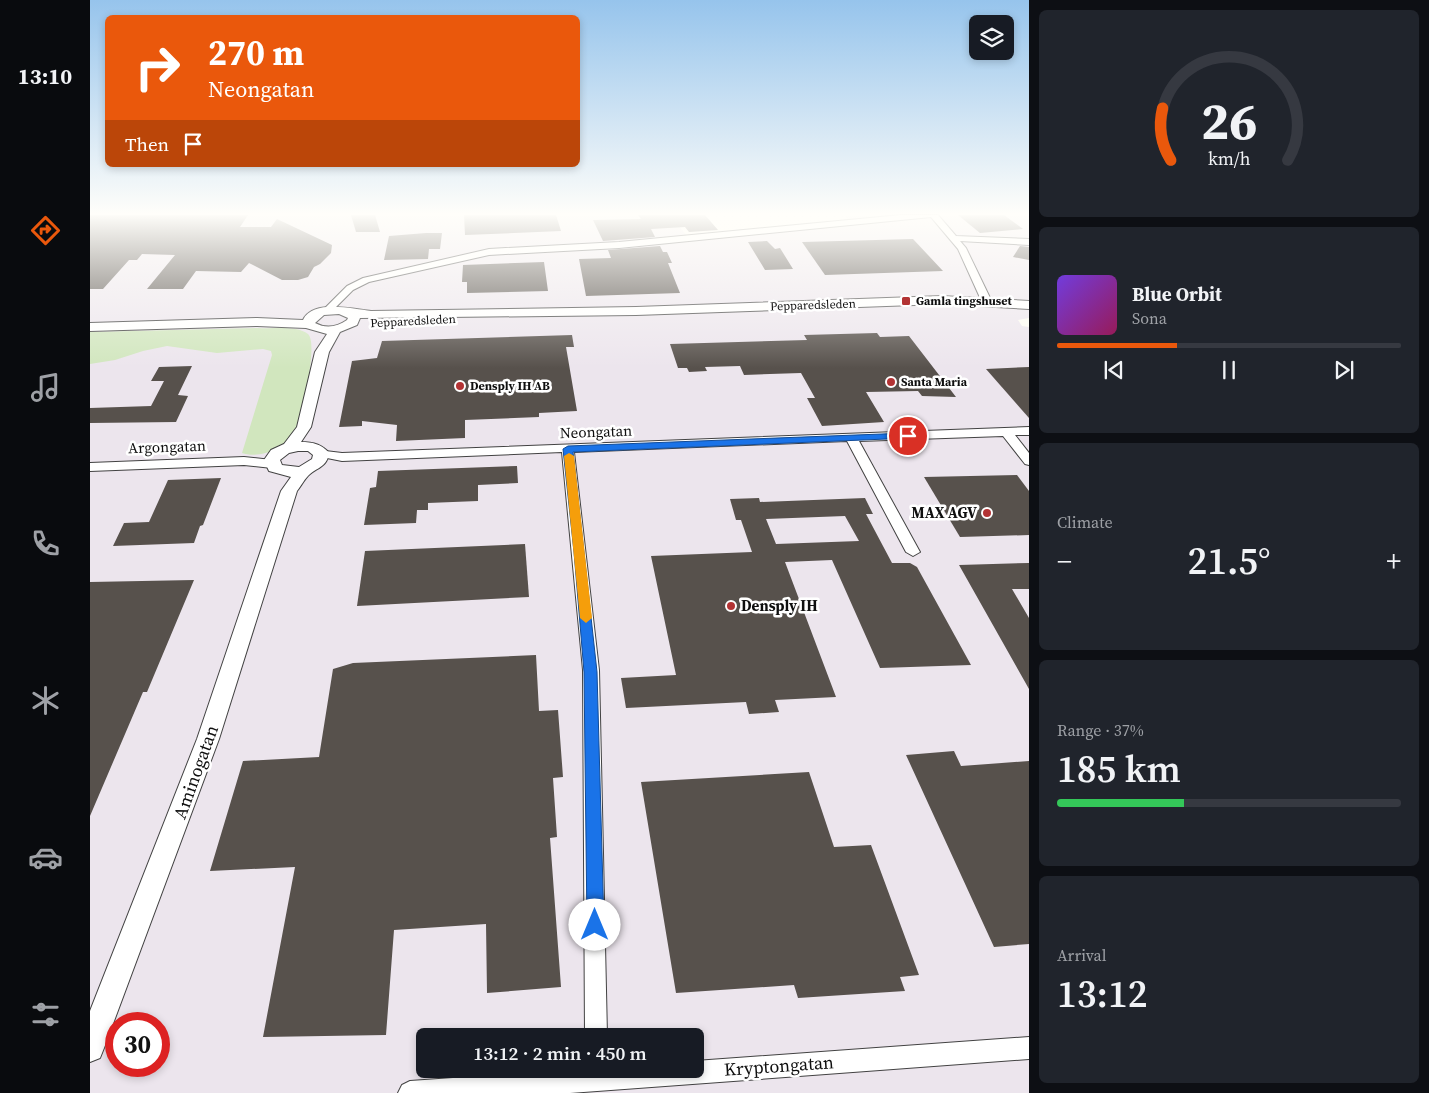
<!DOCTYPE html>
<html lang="en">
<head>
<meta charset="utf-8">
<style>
  body { margin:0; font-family:"Source Serif 4",serif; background:#20242c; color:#f1f3f6; height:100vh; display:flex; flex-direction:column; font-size:19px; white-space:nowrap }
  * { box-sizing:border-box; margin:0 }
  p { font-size:16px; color:#9ea1a6 }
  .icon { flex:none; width:28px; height:28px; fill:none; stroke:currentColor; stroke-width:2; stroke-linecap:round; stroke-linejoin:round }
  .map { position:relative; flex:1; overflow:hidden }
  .details { display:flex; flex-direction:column; gap:10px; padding:10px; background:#0d0f14; width:400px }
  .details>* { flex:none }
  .banner { position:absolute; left:15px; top:15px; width:475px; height:152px; border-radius:8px; box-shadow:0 2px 8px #0003; background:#ea580c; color:#fff; overflow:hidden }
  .tools { position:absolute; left:879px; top:15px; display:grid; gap:10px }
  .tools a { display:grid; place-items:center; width:45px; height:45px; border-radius:8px; background:#171b24; box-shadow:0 2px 8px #0003; font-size:25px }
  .speed { position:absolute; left:15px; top:1012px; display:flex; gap:10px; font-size:25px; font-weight:700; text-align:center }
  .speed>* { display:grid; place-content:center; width:65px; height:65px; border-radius:50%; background:#171b24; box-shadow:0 2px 8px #0003; line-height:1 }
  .speed .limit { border:8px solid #d22; background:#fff; color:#111 }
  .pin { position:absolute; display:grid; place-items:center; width:42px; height:42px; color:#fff; margin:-21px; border:2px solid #fff; border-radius:50%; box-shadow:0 1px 5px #0007 }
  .me { position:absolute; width:55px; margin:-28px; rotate:0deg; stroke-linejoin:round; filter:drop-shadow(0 0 4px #0008) }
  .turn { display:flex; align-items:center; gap:18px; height:105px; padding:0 20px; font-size:22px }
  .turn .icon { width:65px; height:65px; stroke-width:2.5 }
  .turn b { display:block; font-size:35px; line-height:42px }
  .then { display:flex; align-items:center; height:48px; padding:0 20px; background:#0003; gap:10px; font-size:19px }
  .big { font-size:38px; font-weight:600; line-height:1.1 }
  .details .widget { flex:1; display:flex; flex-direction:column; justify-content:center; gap:8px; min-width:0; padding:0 18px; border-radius:8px; background:#20242c }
  .details .dial { align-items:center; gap:0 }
  .dial svg { height:130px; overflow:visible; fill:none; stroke:#363941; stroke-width:7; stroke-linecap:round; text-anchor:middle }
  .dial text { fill:#f1f3f6; stroke:none }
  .song { display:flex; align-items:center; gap:15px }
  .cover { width:60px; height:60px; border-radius:8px; background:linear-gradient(135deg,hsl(260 70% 55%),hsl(330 70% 35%)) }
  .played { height:5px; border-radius:2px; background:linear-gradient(90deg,#ea580c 35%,#363941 35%) }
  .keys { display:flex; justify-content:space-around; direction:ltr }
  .heat { display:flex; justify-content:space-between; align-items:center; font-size:28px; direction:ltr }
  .charge { height:8px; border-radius:4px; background:linear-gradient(90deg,#34c759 37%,#363941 0) }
  .trip { position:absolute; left:326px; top:1028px; width:288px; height:50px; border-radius:8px; background:#171b24; box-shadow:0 2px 8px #0003; font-weight:600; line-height:50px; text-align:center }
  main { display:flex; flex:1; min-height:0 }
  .tab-bar { display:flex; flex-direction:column; width:90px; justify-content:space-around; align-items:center; background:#090b0e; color:#9ea1a6 }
  .tab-bar .icon { width:35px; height:35px }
  .tab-bar .on { color:#ea580c }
  .tab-bar b { font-size:22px; color:#f1f3f6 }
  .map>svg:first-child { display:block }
</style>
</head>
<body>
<main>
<nav class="tab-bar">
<b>13:10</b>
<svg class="icon on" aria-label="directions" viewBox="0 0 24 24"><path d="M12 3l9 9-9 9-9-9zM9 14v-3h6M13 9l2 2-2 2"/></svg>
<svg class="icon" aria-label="music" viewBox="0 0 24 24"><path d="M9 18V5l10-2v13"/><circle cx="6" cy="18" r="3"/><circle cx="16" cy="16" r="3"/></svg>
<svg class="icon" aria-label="phone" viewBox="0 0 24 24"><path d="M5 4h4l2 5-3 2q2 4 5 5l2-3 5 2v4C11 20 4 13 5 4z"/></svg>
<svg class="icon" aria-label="climate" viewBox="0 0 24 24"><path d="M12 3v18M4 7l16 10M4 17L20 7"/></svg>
<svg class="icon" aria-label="car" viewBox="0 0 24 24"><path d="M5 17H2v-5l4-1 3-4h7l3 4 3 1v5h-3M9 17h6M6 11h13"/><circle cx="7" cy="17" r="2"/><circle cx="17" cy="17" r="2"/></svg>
<svg class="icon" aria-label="filters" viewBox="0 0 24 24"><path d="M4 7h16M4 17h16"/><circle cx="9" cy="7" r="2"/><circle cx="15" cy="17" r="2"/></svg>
</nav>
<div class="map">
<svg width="939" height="1093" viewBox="0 0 939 1093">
  <rect width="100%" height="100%" fill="#fefcf3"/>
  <path fill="#ece5ed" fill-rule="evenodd" d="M 0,215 L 579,215 L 599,238 L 760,221 L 753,215 L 939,215 L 939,318 L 928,320 L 932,326 L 939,327 L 939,1093 L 0,1093 ZM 26,1024 L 69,1024 L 69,1066 L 26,1066 ZM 335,1036 L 605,1036 L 605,1069 L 335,1069 Z"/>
  <path fill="#d1e6be" d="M 169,328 C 182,329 207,325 218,334 C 229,343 211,423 203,434 C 194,449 169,459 152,453 L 182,355 L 181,351 L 173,349 L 127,353 L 77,346 L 53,351 L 25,360 L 0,364 L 0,332 Z"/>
  <g fill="#57514c" fill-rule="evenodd">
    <path d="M 0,215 L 158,215 L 150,227 L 181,227 L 187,219 L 242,245 L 241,253 L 230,264 L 224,267 L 218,277 L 208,280 L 192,280 L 159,263 L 151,272 L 106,271 L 93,289 L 57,289 L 85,255 L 52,254 L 47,260 L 39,260 L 13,289 L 0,289 Z"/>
    <path d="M 261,215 L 285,215 L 290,232 L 266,232 Z"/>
    <path d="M 374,215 L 466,215 L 471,231 L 375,235 Z"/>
    <path d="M 548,215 L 615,215 L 628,230 L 599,232 L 595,227 L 561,229 L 565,237 L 513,241 L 503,220 L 551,219 Z"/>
    <path d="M 868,215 L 914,215 L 933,229 L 890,233 Z"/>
    <path d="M 336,233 L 352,233 L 350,249 L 339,249 L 338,259 L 294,260 L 299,236 Z"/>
    <path d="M 823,239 L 853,271 L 735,275 L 712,242 Z"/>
    <path d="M 677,241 L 685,249 L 690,248 L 703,269 L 675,270 L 658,242 Z"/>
    <path d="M 570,246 L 573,252 L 577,252 L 582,263 L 578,263 L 590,293 L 496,296 L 489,259 L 521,258 L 518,250 Z"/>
    <path d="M 930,246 L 939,247 L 939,260 L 923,257 Z"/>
    <path d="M 454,262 L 458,291 L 377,293 L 377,282 L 372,282 L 373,265 Z"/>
    <path d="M 787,333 L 790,337 L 819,336 L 866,397 L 832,396 L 828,391 L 776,392 L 794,422 L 732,426 L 717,398 L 725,398 L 711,373 L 654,375 L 650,366 L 615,367 L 617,371 L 599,372 L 597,368 L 588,368 L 580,344 L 717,340 L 714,335 Z"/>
    <path d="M 482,335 L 484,347 L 476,347 L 487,411 L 449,413 L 449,417 L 375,420 L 375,438 L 306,441 L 307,425 L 272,421 L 272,426 L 249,427 L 262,361 L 287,358 L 292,341 Z"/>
    <path d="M 102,366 L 88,395 L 98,396 L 86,422 L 0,423 L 0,408 L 61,406 L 74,381 L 61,381 L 69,367 Z"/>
    <path d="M 939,367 L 939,418 L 896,369 Z"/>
    <path d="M 427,466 L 428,483 L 388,485 L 388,501 L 338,503 L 338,510 L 327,510 L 326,523 L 274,525 L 280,488 L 286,487 L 288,471 Z"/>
    <path d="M 927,475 L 939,491 L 939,535 L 870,537 L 834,477 Z"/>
    <path d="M 131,478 L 113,525 L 110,526 L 104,543 L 23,546 L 34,523 L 59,522 L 78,480 Z"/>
    <path d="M 669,498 L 670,502 L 775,498 L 783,514 L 776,514 L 802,563 L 820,563 L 827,567 L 881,665 L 790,668 L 742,560 L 695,562 L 746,697 L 685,700 L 689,712 L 659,714 L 656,702 L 536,708 L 531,678 L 586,675 L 561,556 L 662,552 L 651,520 L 646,520 L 640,499 ZM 755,516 L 769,541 L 686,544 L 676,519 Z"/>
    <path d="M 435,544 L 439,597 L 267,606 L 275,551 Z"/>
    <path d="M 939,563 L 939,589 L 922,589 L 939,618 L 939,689 L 869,565 Z"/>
    <path d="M 104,580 L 57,692 L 53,692 L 0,816 L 0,582 Z"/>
    <path d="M 446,655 L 449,711 L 468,710 L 473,777 L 463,778 L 467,837 L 460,838 L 471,987 L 397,993 L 396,924 L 304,930 L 296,1035 L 173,1037 L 205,867 L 120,871 L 153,761 L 229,757 L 243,669 L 263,663 Z"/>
    <path d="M 864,751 L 871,766 L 939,761 L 939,944 L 904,947 L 816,755 Z"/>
    <path d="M 719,772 L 744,847 L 781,845 L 829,975 L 810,977 L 815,991 L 708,998 L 704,985 L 586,993 L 551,782 Z"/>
  </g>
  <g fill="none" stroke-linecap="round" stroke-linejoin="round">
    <g stroke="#424242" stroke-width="2">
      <g id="minor">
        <path d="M 811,215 L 848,215 L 866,236 L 939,239 L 939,245 L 870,241 L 876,248 L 902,302 L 897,305 L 892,302 L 868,249 L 841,217 L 529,248 L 399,255 L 279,282 L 263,290 L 240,313 L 232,311 L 257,286 L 273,278 L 399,249 L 529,242 Z"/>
        <path d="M 939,427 L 939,435 L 925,435 L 939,453 L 939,465 L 935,464 L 913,436 L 769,441 L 830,552 L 823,556 L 816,552 L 757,441 L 484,452 L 509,670 L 517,1036 L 495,1036 L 493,670 L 472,452 L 252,461 L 227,456 L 225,453 L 227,450 L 252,453 Z"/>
        <path d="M 154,457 L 182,460 L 188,464 L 182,468 L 154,465 L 0,471 L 0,463 Z"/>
        <path d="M 939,1037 L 939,1059 L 480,1093 L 308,1093 L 312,1085 L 320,1081 L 494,1069 L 605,1069 L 605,1061 Z"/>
      </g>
    </g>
    <g stroke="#424242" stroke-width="2">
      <path id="tertiary" d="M 852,296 L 939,301 L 939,309 L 852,304 L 546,315 L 270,318 L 267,325 L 250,332 L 239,352 L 221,427 L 211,442 C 222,442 232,444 239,453 C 237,466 229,467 220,474 C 215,478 211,486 207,491 L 129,739 L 14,1048 L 10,1058 L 0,1062 L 0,1011 L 107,739 L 191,491 L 201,477 L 179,471 L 174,460 L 181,450 L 194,444 L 207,427 L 225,352 L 237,334 L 216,328 L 167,326 L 0,331 L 0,323 L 167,318 L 213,320 C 223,299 263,309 281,311 L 546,307 ZM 249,314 L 258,318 L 257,320 C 247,327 236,329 225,323 L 234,315 ZM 208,451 L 218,451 L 223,455 L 222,459 L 209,467 L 192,465 L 190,460 L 199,453 Z"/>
    </g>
    <use href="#minor" fill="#fff" fill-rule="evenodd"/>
    <use href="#tertiary" fill="#fff" fill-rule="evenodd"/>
  </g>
  <linearGradient id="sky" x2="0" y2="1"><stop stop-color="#96c4ec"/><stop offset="0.58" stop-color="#fffefa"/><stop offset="1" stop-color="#fffefa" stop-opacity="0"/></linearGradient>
  <rect width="939" height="368" fill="url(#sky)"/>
  <path fill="#1a73e8" stroke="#114b97" d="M 818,433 L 823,436 L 821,438 L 483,452 L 507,672 L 514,925 L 511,930 L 505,933 L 499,930 L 497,925 L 494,672 L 484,552 L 473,449 L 478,446 Z"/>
  <path fill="#f59e0b" d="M 479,453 L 484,456 L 502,618 L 496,623 L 490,618 L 474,456 Z"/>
  <g fill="#b33334" stroke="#fff" stroke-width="2">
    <rect x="811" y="296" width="10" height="10" rx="2.5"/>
    <circle cx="801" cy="382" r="5"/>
    <circle cx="370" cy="386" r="5"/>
    <circle cx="897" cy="513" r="5"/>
    <circle cx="641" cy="606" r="5"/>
  </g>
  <g text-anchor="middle" stroke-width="5" stroke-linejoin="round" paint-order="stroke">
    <g font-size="12" font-weight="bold" fill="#0f0f0f" stroke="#fff" text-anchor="start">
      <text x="826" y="305">Gamla tingshuset</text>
      <text x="811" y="386">Santa Maria</text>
      <text x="380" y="390">Densply IH AB</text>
    </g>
    <g font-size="12" fill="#0f0f0f" stroke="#fff">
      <text transform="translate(723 305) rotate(-2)" y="4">Pepparedsleden</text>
      <text transform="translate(323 321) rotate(-3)" y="4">Pepparedsleden</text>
    </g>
    <g font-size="15" fill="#0f0f0f" stroke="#fff">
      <text transform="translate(506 432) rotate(-2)" y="5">Neongatan</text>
      <text transform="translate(77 447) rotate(-2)" y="5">Argongatan</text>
    </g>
    <g font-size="15" font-weight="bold" fill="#0f0f0f" stroke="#fff" text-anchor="end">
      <text x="887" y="518">MAX AGV</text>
      <text x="651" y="611" text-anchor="start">Densply IH</text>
    </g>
    <g font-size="18" fill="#0f0f0f" stroke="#fff">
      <text transform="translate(106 772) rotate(-70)" y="6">Aminogatan</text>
      <text transform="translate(689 1066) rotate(-4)" y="6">Kryptongatan</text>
    </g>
  </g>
</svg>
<div class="tools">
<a><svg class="icon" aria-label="layers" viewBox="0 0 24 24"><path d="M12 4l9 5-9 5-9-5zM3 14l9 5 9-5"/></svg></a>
</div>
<div class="speed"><div class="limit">30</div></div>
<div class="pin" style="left:818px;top:436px;background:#d93025"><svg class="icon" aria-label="arrive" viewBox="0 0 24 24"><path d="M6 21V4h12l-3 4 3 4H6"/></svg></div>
<svg class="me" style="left:505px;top:925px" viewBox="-20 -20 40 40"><circle r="19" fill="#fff"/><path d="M0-13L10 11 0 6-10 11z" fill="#1a73e8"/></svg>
<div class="trip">13:12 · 2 min · 450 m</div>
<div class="banner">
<div class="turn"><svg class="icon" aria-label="right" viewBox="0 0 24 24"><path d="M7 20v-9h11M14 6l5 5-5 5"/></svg><div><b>270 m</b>Neongatan</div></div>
<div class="then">Then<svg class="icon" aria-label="arrive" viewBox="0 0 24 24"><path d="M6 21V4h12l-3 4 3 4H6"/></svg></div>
</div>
</div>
<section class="details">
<div class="widget dial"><svg viewBox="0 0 100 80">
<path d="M14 69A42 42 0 1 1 86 69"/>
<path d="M14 69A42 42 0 0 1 9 37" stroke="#ea580c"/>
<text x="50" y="56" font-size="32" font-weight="700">26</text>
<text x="50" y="72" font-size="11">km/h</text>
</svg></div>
<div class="widget">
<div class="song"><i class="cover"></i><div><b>Blue Orbit</b><p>Sona</p></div></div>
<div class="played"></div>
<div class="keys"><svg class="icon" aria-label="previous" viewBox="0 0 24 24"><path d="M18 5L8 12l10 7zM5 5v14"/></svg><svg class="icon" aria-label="pause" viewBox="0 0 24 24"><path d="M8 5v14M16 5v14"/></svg><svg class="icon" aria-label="next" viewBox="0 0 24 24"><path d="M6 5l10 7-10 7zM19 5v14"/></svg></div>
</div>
<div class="widget"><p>Climate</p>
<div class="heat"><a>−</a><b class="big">21.5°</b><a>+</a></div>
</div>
<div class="widget"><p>Range · 37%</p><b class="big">185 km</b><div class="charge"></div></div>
<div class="widget"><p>Arrival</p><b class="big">13:12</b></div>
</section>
</main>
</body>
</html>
